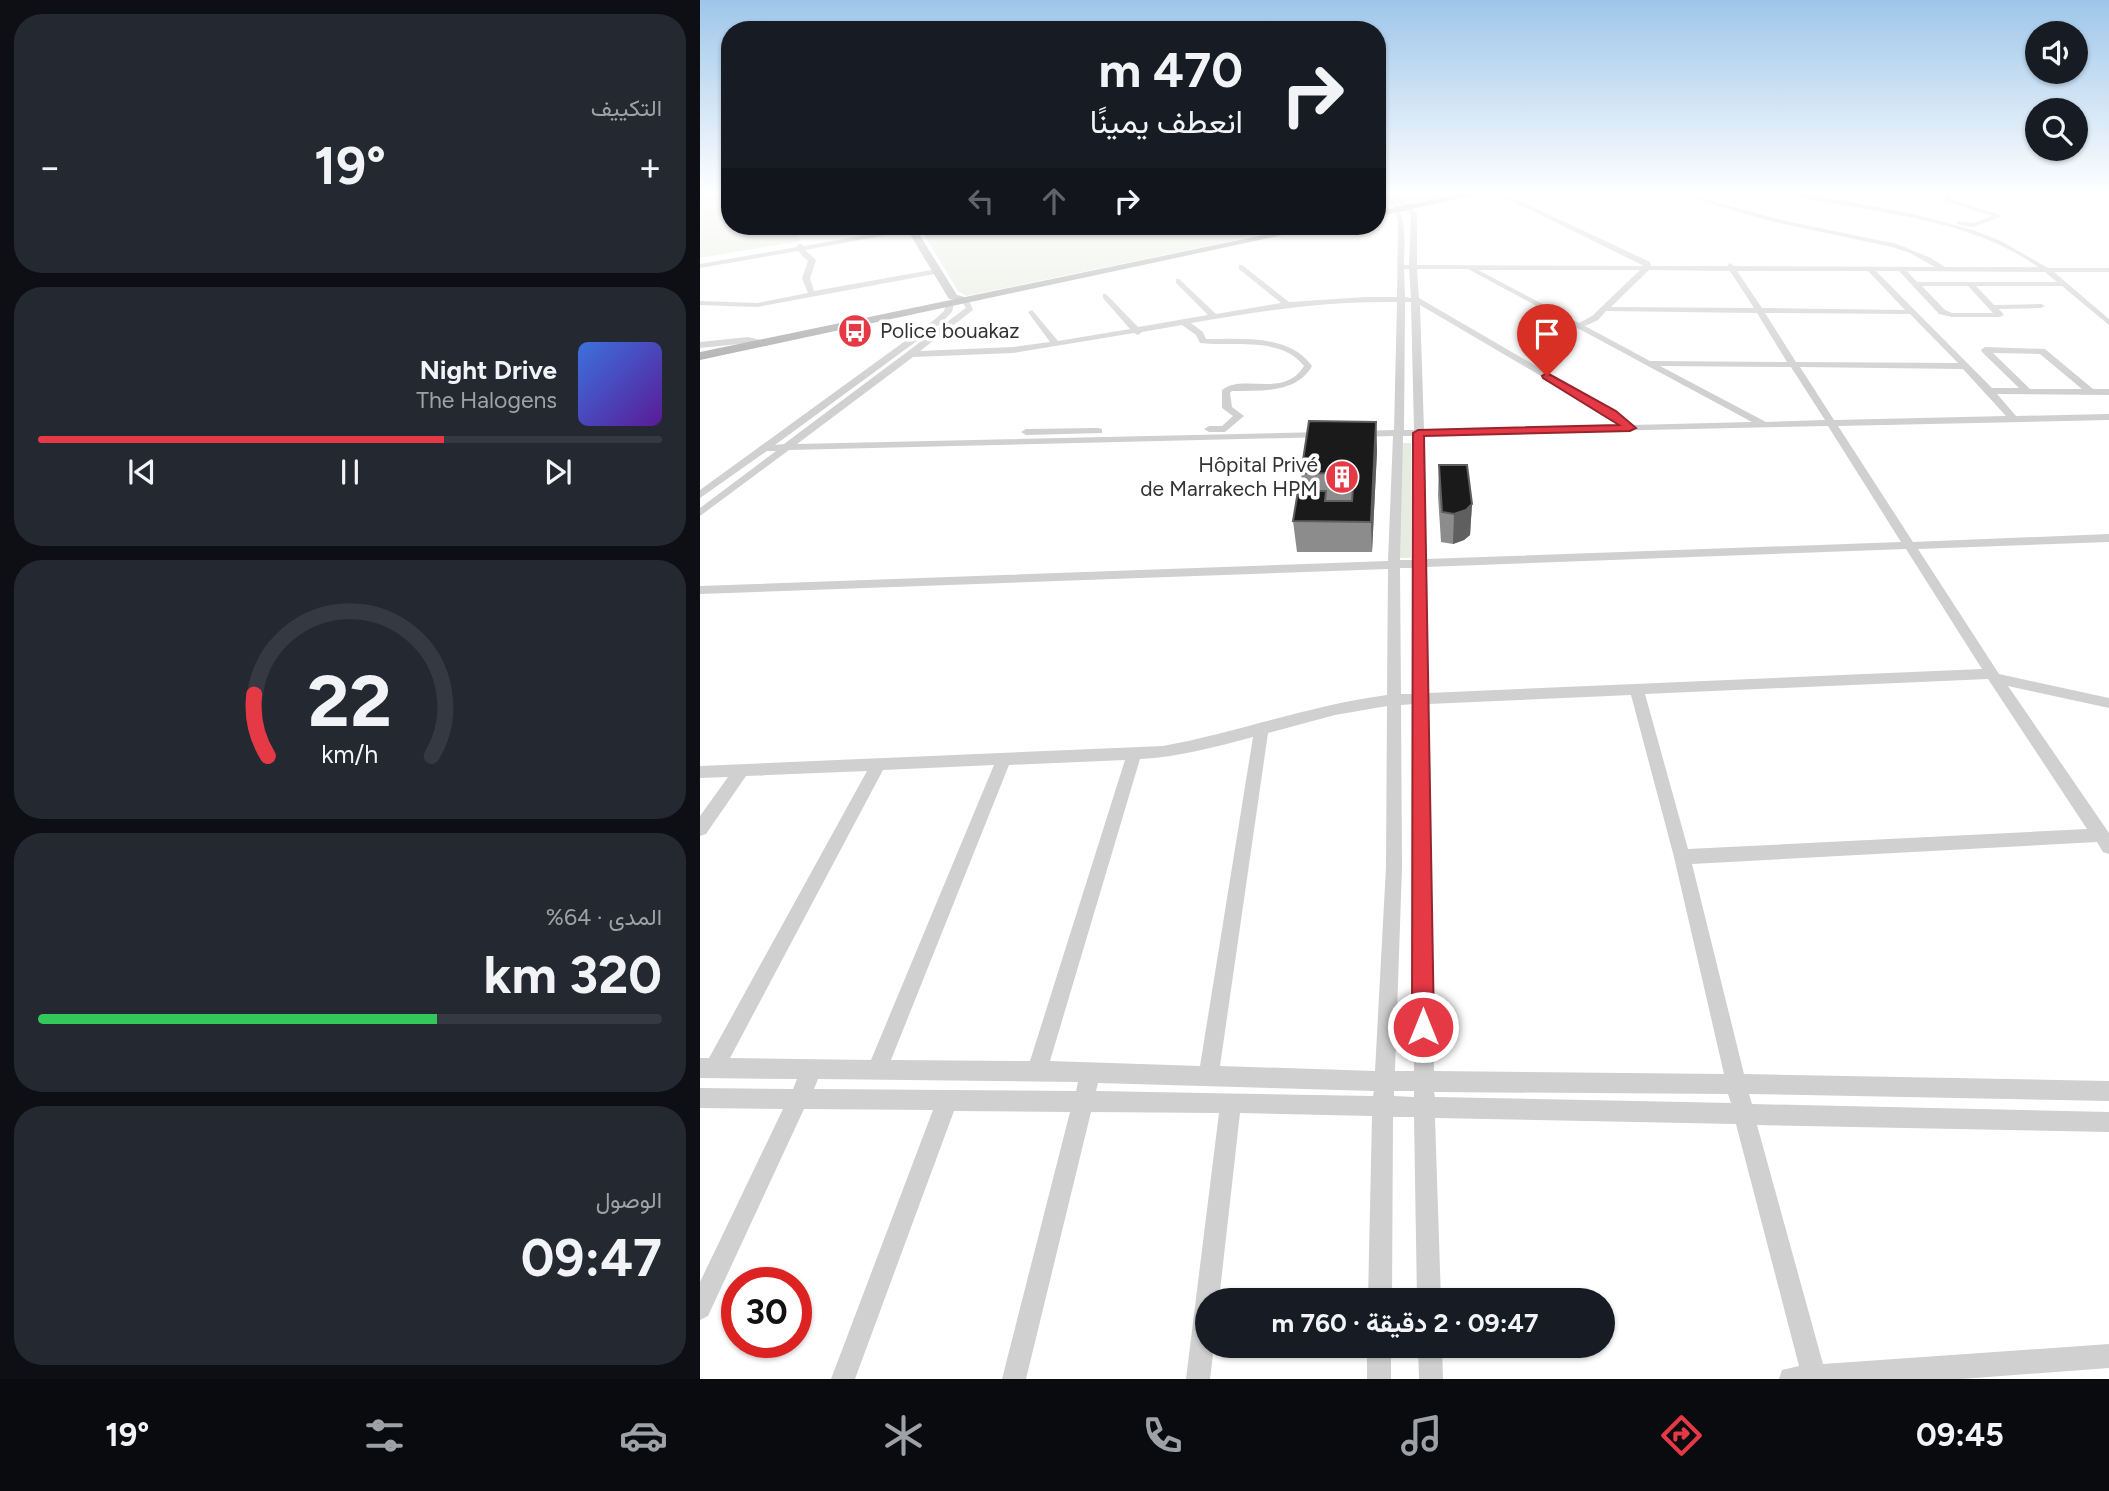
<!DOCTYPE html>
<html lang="ar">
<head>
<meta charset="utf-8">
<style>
  body { margin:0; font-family:Figtree,Vazirmatn,sans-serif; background:#242831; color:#f1f3f6; direction:rtl; height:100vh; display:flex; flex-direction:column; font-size:26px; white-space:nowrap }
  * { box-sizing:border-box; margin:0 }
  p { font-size:23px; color:#9ea1a6 }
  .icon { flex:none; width:38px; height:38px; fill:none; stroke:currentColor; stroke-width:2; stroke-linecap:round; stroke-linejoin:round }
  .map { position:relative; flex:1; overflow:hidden; direction:ltr }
  .side { display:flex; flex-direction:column; gap:14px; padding:14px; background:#0d0f14; width:700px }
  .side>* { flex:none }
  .banner { position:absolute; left:21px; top:21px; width:665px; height:214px; border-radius:28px; box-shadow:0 2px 5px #0004; direction:rtl; background:#171b24; color:#f1f3f6; overflow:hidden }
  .controls { position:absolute; left:1325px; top:21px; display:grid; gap:14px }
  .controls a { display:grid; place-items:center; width:63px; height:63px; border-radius:50%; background:#171b24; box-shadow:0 2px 5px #0004; font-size:35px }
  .speed { position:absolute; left:21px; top:1267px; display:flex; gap:14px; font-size:35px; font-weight:700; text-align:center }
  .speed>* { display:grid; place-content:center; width:91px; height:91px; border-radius:50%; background:#171b24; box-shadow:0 2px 5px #0004; line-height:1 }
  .speed .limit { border:10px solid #d22; background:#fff; color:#111 }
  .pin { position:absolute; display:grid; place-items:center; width:60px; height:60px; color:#fff; margin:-72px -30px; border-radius:50% 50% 50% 0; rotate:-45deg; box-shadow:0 0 7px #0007 }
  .pin .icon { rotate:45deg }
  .me { position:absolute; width:77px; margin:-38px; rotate:0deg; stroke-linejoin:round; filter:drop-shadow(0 0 5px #0008) }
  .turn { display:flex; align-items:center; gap:24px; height:147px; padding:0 28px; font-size:32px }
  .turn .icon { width:91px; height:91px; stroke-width:2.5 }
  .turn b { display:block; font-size:49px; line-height:60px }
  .lanes { display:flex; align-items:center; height:66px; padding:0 28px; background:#0003; justify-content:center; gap:35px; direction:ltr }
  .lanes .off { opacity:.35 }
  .big { font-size:52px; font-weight:700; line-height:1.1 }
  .side .card { flex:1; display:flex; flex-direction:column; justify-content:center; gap:10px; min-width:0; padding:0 24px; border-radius:28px; background:#242831 }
  .side .dial { align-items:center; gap:0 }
  .dial svg { height:182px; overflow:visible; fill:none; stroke:#363941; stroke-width:7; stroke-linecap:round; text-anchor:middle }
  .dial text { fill:#f1f3f6; stroke:none }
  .song { display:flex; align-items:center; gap:21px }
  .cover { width:84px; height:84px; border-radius:10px; background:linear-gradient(135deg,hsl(220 70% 55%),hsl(270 70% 35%)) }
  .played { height:7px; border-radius:4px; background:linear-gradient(90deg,#e63946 65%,#363941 65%) }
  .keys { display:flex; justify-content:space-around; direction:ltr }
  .heat { display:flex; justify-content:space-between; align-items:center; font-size:38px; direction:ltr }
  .charge { height:10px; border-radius:5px; background:linear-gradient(90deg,#34c759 64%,#363941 0) }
  .trip { position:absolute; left:495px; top:1288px; width:420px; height:70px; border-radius:35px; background:#171b24; box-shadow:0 2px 5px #0004; font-weight:700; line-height:70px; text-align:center; direction:rtl }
  .tab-bar { display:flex; height:112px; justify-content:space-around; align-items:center; background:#090b0e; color:#9ea1a6 }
  .tab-bar .icon { width:49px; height:49px }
  .tab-bar .on { color:#e63946 }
  .tab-bar b { font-size:32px; color:#f1f3f6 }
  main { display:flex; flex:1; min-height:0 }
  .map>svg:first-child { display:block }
</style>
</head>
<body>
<main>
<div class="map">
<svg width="1409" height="1379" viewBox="0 0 1409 1379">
  <rect width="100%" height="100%" fill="#fff"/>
  <g fill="#e6ecdf">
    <path d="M 30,192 L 30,226 L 96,226 L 100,241 L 0,258 L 0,193 Z"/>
    <path d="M 677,192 L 767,192 L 677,210 Z"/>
    <path d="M 219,226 L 604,226 L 266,296 L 258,291 Z"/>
    <path d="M 701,443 L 711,443 L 711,558 L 699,558 Z"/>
  </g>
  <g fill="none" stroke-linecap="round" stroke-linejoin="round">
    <g fill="#d0d0d0" fill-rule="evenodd">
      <path d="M 693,192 L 699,192 L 703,200 L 717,214 L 717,265 L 944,266 L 794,192 L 801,192 L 950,262 L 951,266 L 1027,266 L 1030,263 L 1034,266 L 1235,267 L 1210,253 L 1192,247 L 1070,221 L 970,192 L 978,192 L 1086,221 L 1197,244 L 1231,258 L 1245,267 L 1338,267 C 1285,229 1218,218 1154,207 C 1133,203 1106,201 1086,192 L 1096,192 L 1210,213 L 1273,230 L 1301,241 L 1348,268 L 1409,268 L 1409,272 L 1354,272 L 1409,319 L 1409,325 L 1362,286 L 1276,286 L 1294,305 L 1341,304 L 1345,306 L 1341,308 L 1299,309 L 1304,315 L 1300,317 L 1252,317 L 1239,314 L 1199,271 L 1176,271 L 1292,388 L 1319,388 L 1282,352 L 1281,350 L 1285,347 L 1345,349 L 1393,389 L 1409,389 L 1409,395 L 1297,394 L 1316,416 L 1409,414 L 1409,420 L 1138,426 L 1213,542 L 1409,534 L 1409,542 L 1218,549 L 1299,674 L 1409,698 L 1409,708 L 1308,686 L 1409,833 L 1409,854 L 1403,852 L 1397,842 L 992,864 L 1044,1074 L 1409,1081 L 1409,1101 L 1049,1094 L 1052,1104 L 1409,1112 L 1409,1132 L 1057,1125 L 1123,1364 L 1409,1344 L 1409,1368 L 1262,1379 L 1079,1379 L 1082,1370 L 1099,1366 L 1036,1124 L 735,1118 L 741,1300 L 717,1300 L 714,1117 L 693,1117 L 692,1300 L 668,1300 L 672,1116 L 540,1113 L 519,1300 L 508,1300 L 508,1346 L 514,1346 L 510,1379 L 486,1379 L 519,1113 L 391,1112 L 326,1379 L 302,1379 L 370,1112 L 254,1111 L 155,1379 L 131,1379 L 233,1110 L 104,1109 L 8,1316 L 0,1320 L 0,1282 L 83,1109 L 0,1108 L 0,1088 L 93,1089 L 97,1079 L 0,1078 L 0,1058 L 9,1058 L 167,771 L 46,776 L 6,834 L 0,836 L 0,816 L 28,777 L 0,778 L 0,766 L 463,746 C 538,732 611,705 687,695 L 688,569 L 0,594 L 0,586 L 688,561 L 693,436 L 658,437 L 653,434 L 658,431 L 694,430 L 697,302 C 625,301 561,311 491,323 L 503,332 L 506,339 C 542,339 589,334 612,366 C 596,394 561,390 532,391 L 530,393 L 532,407 L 544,416 L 525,432 L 509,432 L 504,429 L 509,426 L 522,426 L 533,416 L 522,408 L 522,390 C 543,373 584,399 604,366 C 581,336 533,347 500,343 L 496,335 L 482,325 L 442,332 L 438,335 L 434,333 L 313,353 L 213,357 L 97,444 L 624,432 L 629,435 L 628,437 L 89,450 L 0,516 L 0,508 L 76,451 L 67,451 L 0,498 L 0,490 L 234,320 L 244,311 L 247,301 L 254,303 L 252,312 L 240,324 L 75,445 L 84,444 L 263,310 L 266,308 L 261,300 L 265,298 L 269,300 L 273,310 L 220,351 L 313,347 L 350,342 L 328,312 L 332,310 L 358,341 L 430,329 L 403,298 L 403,294 L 406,294 L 438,327 L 508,315 L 476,283 L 476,279 L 479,279 L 516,314 L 581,303 L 539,269 L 539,265 L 542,265 L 589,302 L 666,297 L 697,297 L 698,221 L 695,209 L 687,199 L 692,198 C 708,217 704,241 704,265 L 709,265 L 711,214 L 698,202 ZM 704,269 L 709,269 L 711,298 L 705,297 ZM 717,269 L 768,269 L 1052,422 L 932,425 L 915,412 L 719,298 ZM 778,270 L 940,270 L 892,316 L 879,323 ZM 949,270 L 1030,271 L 1054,308 L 911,307 ZM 1037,271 L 1168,271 L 1205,310 L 1062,308 ZM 1207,271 L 1345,272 L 1357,282 L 1217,282 ZM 1222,286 L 1268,286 L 1293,313 L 1252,313 L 1245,310 ZM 705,302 L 711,302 L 714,430 L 704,430 ZM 720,305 L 909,416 L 920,425 L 724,430 ZM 906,311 L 1057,313 L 1087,362 L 950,361 L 885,326 L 898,320 ZM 1065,313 L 1210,314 L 1258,363 L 1096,362 ZM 1293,353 L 1340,354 L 1382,389 L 1330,389 ZM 960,366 L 1091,367 L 1125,420 L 1066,422 ZM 1100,367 L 1263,369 L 1306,416 L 1134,420 ZM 1128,426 L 1201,542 L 726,559 L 724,435 ZM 703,436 L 714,436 L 714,560 L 700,560 ZM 1206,549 L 1282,669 L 728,693 L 726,567 ZM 700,568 L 714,568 L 714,694 L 701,694 ZM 1288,679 L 1387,829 L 988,849 L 945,694 ZM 931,695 L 974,857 L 1024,1074 L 734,1071 L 728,704 ZM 714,704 L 714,1071 L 695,1071 L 702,867 L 701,705 ZM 687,706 L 686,867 L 675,1071 L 520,1066 L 568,733 L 635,715 ZM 553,737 L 500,1066 L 350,1061 L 440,759 C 479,757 515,747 553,737 ZM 425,760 L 330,1061 L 191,1060 L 309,765 ZM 294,765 L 171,1060 L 30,1058 L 183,770 ZM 118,1079 L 378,1082 L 376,1091 L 114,1089 ZM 398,1083 L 674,1091 L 673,1096 L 396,1091 ZM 694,1091 L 714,1091 L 714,1097 L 694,1096 ZM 734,1092 L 1028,1094 L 1031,1103 L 735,1097 Z"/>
      <path d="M 1246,192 L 1252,192 L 1249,199 L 1303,216 L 1273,227 L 1256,224 L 1258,221 L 1273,223 L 1293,216 L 1244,201 Z"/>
      <path d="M 212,227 L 214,230 L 105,250 L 116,260 L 110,278 L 114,291 L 237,269 L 240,269 L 240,273 L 57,307 L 0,305 L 0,301 L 57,303 L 108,293 L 102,278 L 108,261 L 98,251 L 0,268 L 0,264 L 97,247 L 100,243 L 104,246 Z"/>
      <path d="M 48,337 L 68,342 L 64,345 L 48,343 L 0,348 L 0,342 Z"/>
      <path d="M 398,428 L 402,429 L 402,433 L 326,435 L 321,432 L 326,429 Z"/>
      <rect x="667" y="1346" width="24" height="33"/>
      <path d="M 718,1346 L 742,1346 L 743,1379 L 719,1379 Z"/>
    </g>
    <path fill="#bdbdbd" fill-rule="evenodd" d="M 205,226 L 214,226 L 257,295 L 269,298 L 269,302 L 249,299 Z"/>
    <g fill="#ababab" fill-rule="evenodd">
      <path d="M 770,192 L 787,192 L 677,217 L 677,211 Z"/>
      <path d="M 1402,192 L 1409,192 L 1409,196 Z"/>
      <path d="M 607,226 L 625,226 L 0,360 L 0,352 Z"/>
    </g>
  </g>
  <g fill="#8c8c8c">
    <path d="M 676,422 L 677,451 L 672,552 L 597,552 L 593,521 L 603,491 L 601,473 Z"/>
    <path d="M 739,465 L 772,504 L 770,535 L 764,540 L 753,544 L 741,542 L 738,495 Z"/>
  </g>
  <g fill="#5f5f5f">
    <path d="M 676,422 L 677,451 L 672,552 L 671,522 Z"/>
    <path d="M 772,504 L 770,535 L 764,540 L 753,544 L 754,514 Z"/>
  </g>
  <g fill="#1a1a1a" stroke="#5f5f5f" stroke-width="2">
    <path d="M 609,421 L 676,422 L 671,522 L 593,521 L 598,491 L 626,491 L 625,501 L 652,501 L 654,474 L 601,473 Z"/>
    <path d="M 739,465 L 767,465 L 772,504 L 766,510 L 754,514 L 742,512 Z"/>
  </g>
  <linearGradient id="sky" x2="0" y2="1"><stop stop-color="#9ec6ea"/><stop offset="0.5" stop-color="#fff"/><stop offset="1" stop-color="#fff" stop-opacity="0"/></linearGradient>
  <rect width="1409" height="385" fill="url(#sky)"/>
  <path fill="#e63946" stroke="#96252e" stroke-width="2" d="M 847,373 L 916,411 L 936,428 L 930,431 L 724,436 L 734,1027 L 731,1034 L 723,1038 L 716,1034 L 712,1027 L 713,433 L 718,430 L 919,425 L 843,378 L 842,376 Z"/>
  <defs>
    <g id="bus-disc" transform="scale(1.75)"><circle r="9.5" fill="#e63946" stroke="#fff"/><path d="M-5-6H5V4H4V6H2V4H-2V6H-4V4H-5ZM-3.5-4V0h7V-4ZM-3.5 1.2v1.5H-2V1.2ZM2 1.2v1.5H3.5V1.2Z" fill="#fff"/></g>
    <g id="building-disc" transform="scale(1.75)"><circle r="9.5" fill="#e63946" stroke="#fff"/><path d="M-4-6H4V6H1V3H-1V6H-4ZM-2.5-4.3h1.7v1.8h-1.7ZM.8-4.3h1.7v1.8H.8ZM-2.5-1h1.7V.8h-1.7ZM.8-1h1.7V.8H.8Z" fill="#fff"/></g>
  </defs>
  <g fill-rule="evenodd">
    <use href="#bus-disc" x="155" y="331"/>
    <use href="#building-disc" x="642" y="477"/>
  </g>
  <g text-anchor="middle" stroke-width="7" stroke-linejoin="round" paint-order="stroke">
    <g font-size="21" fill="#333" stroke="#fff" text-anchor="start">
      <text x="180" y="338">Police bouakaz</text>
      <text x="618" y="472" text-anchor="end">Hôpital Privé<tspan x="618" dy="24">de Marrakech HPM</tspan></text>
    </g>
  </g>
</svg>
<div class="controls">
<a><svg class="icon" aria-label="sound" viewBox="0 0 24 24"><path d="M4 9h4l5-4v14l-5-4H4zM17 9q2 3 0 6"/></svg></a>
<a><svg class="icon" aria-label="search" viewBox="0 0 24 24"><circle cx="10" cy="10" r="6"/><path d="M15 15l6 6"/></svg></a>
</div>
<div class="speed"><div class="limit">30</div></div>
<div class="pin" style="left:847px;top:376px;background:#d93025"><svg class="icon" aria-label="arrive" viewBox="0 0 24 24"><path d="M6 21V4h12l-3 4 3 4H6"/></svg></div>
<svg class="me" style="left:723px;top:1027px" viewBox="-20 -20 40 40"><circle r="17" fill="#e63946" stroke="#fff" stroke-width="3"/><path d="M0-11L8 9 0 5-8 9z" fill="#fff"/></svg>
<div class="trip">09:47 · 2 دقيقة · 760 m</div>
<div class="banner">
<div class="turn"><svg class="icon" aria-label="right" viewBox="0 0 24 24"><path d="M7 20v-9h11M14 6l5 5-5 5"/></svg><div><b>470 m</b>انعطف يمينًا</div></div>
<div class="lanes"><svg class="icon off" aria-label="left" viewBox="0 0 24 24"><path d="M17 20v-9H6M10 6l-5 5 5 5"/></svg><svg class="icon off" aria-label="ahead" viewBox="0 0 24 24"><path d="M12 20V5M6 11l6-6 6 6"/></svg><svg class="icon" aria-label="right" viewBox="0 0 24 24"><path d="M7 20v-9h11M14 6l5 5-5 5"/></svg></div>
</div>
</div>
<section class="side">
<div class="card"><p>التكييف</p>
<div class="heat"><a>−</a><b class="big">19°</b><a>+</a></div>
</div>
<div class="card">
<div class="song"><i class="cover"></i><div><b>Night Drive</b><p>The Halogens</p></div></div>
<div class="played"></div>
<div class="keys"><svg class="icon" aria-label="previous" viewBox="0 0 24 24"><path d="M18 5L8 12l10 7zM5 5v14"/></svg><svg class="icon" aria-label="pause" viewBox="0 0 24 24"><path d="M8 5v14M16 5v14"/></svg><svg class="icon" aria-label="next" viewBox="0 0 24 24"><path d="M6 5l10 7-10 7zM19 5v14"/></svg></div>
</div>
<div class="card dial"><svg viewBox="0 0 100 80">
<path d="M14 69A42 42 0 1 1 86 69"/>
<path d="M14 69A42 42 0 0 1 8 42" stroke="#e63946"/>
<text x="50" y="56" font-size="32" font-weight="700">22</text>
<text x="50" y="72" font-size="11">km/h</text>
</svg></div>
<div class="card"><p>المدى · 64%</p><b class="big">320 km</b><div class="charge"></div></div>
<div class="card"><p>الوصول</p><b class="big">09:47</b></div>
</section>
</main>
<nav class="tab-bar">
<b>09:45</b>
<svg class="icon on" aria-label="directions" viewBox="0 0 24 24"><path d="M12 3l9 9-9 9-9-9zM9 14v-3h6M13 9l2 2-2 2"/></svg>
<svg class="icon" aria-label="music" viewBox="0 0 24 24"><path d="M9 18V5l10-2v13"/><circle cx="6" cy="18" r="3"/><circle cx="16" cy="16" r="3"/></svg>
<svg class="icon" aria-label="phone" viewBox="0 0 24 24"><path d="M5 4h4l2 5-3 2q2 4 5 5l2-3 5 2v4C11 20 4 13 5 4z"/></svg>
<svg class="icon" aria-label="climate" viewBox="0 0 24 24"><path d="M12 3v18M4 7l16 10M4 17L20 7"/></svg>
<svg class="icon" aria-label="car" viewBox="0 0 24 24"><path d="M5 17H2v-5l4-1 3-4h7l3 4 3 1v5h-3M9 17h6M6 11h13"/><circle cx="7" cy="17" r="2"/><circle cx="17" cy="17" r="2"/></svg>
<svg class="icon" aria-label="filters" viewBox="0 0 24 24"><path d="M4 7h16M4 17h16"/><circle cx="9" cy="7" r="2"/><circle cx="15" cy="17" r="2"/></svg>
<b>19°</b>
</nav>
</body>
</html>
